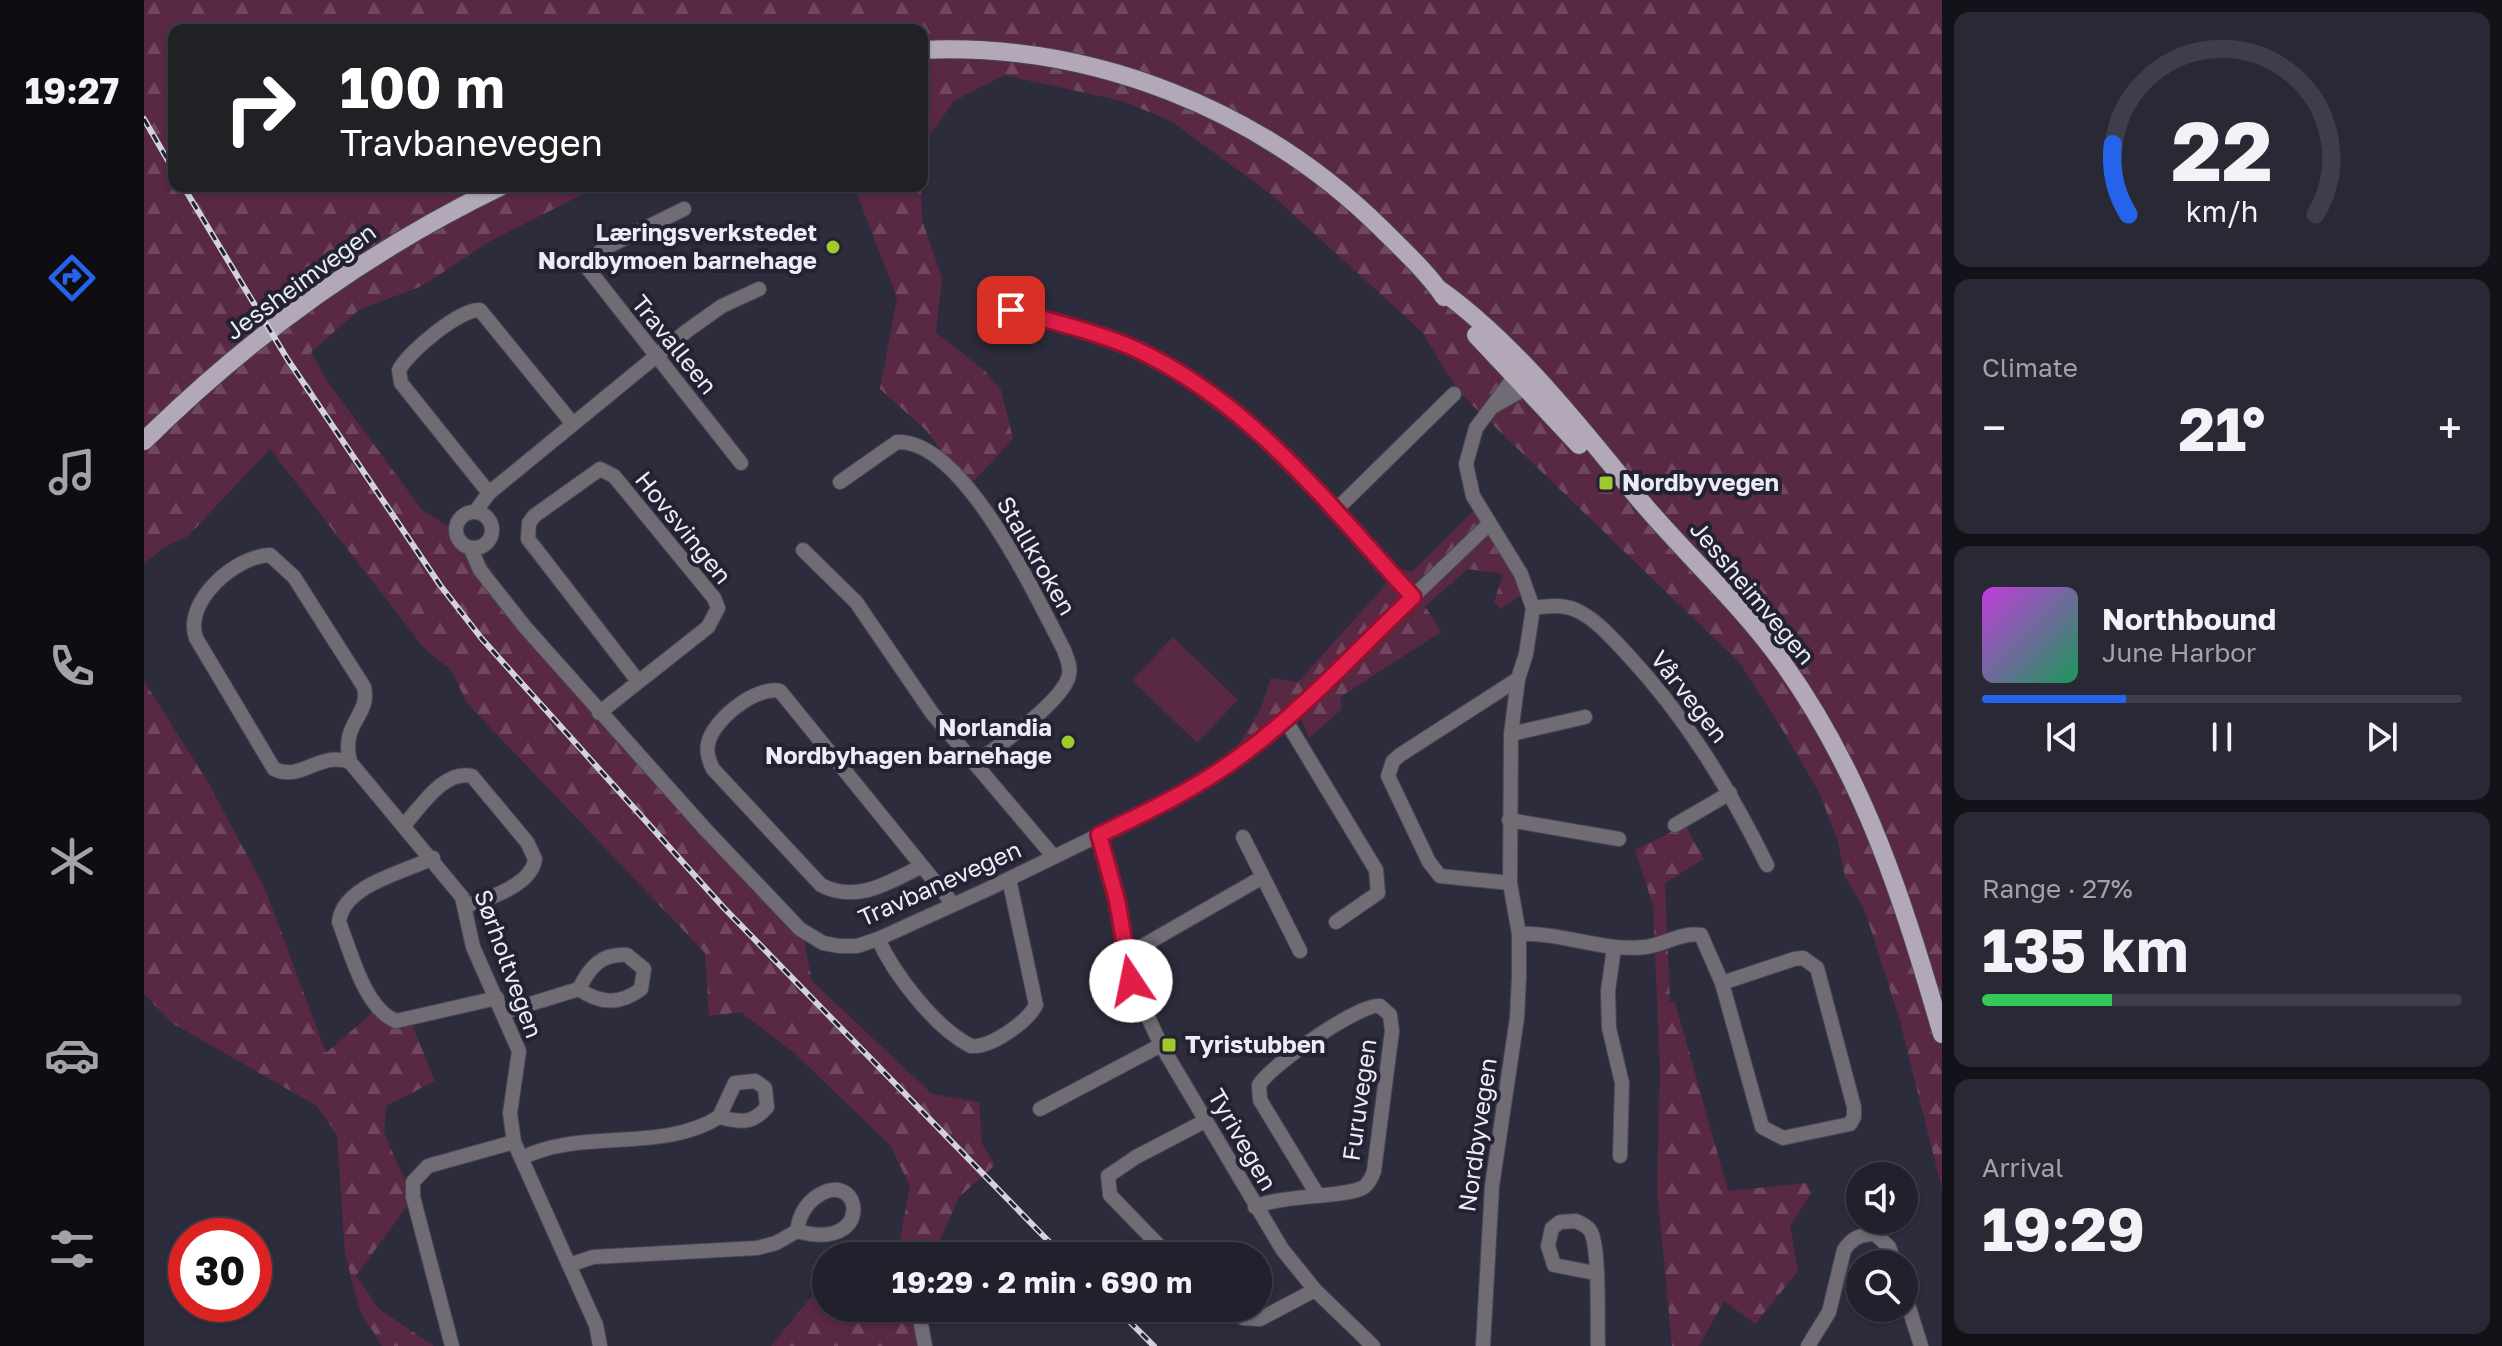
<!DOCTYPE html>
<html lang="en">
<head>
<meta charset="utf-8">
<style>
  body { margin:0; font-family:"Golos Text",sans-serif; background:#292936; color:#f1f3f6; height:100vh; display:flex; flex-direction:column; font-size:30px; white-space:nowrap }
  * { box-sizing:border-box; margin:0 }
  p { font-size:26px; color:#a2a3aa }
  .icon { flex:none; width:44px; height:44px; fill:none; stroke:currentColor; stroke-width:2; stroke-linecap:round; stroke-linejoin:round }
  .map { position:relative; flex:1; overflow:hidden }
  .side { display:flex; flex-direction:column; gap:12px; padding:12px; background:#121219; width:560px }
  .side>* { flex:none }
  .guide { position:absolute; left:24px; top:24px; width:760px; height:168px; border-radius:16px; box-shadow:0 2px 6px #0004,0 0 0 2px #3e3e4a; background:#202124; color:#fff; overflow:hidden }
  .fabs { position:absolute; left:1702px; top:1162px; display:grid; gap:16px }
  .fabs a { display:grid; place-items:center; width:72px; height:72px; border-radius:50%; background:#21212e; box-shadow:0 2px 6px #0004,0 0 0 2px #3e3e4a; font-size:40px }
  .speed { position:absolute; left:24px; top:1218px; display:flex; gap:16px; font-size:40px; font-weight:700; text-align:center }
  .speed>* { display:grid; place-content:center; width:104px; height:104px; border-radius:50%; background:#21212e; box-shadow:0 2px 6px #0004,0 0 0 2px #3e3e4a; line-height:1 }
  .speed .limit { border:12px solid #d22; background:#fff; color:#111 }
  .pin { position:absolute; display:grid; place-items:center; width:68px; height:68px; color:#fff; margin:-34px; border-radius:16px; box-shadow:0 4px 12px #0006 }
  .me { position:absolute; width:88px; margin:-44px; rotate:349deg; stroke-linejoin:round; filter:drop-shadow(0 0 6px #0008) }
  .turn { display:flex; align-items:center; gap:28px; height:168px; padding:0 40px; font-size:36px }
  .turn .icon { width:104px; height:104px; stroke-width:2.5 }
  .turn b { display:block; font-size:56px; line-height:68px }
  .big { font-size:60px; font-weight:700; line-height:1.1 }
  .side .card { flex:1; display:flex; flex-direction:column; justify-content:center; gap:12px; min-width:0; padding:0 28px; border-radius:16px; background:#292936 }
  .side .dial { align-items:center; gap:0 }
  .dial svg { height:208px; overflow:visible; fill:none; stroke:#3e3e4a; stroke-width:7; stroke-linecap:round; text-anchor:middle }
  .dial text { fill:#f1f3f6; stroke:none }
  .song { display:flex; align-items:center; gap:24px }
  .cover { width:96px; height:96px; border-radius:12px; background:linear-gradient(135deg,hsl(290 70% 55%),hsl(150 70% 35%)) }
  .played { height:8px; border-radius:4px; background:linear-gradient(90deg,#2563eb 30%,#3e3e4a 30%) }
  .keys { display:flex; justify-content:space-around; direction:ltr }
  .heat { display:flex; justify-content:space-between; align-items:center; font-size:44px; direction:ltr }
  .charge { height:12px; border-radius:6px; background:linear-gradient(90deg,#34c759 27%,#3e3e4a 0) }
  .trip { position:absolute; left:668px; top:1242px; width:460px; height:80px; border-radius:40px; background:#21212e; box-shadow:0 2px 6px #0004,0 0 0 2px #3e3e4a; font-weight:700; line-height:80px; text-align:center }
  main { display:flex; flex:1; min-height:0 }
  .dock { display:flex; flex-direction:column; width:144px; justify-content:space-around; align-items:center; background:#0d0d12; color:#a2a3aa }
  .dock .icon { width:56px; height:56px }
  .dock .active { color:#2563eb }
  .dock b { font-size:36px; color:#f1f3f6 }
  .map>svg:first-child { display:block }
</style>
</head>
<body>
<main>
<nav class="dock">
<b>19:27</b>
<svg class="icon active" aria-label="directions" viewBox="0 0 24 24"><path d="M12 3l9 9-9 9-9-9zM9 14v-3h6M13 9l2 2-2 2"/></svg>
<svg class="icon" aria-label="music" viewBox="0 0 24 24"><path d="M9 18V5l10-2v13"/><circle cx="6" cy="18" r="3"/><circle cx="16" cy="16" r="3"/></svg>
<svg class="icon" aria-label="phone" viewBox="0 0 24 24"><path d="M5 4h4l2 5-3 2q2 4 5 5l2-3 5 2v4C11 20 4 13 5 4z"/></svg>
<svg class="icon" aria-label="climate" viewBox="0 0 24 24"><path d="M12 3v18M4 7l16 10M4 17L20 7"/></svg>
<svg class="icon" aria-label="car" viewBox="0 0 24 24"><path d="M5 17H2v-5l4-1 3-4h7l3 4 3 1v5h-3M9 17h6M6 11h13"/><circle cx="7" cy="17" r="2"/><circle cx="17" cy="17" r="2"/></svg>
<svg class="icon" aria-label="filters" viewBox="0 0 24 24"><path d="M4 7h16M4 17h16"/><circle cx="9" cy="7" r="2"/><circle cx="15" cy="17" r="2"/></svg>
</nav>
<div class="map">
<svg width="1798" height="1346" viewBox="0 0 1798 1346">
  <defs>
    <pattern id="forest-firs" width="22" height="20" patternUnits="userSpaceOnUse" patternTransform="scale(2)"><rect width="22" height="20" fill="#592843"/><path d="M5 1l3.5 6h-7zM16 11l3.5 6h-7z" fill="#71475f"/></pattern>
  </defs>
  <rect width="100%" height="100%" fill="#2c2c3d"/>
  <g fill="url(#forest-firs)">
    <path d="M 0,0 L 1798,0 L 1798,1189 L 1756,1021 L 1720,908 L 1701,877 L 1694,842 L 1676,794 L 1641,734 L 1596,663 L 1319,396 L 1310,392 L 1313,389 L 1278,332 L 1128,195 L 1027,121 L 978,101 L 860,75 L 810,101 L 778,146 L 778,30 L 30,30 L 30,186 L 455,186 L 348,240 L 278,286 L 215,310 L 167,352 L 184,382 L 278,510 L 330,542 L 375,616 L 532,805 L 615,897 L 659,935 L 668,981 L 788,1094 L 835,1102 L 838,1144 L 851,1165 L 815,1197 L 789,1256 L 740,1256 L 756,1239 L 766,1186 L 746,1145 L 650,1053 L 597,1012 L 565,1016 L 561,953 L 323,703 L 307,670 L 280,648 L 126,449 L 44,536 L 20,547 L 0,564 Z"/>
    <path d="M 710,186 L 777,186 L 778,220 L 798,278 L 792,333 L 841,371 L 857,390 L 869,439 L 823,488 L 783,431 L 736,389 L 753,298 Z"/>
    <path d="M 1333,507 L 1378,567 L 1380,594 L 1356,609 L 1350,602 L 1359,574 L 1324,569 L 1281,606 L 1297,632 L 1196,697 L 1198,709 L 1165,738 L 1154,712 L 1081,767 L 1117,708 L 1127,678 L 1154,682 L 1253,572 L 1249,567 L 1268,572 Z"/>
    <path d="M 0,681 L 64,782 L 121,889 L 182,1053 L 236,1006 L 264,1015 L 291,1081 L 242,1106 L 240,1133 L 269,1198 L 212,1276 L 235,1309 L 290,1346 L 238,1346 L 216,1311 L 201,1254 L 193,1134 L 173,1106 L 28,1023 L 0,994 Z"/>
    <path d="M 1541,825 L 1560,859 L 1521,883 L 1526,1002 L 1531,1002 L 1584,1191 L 1663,1183 L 1667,1194 L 1646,1226 L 1654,1271 L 1611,1324 L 1580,1301 L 1555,1346 L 1528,1346 L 1513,1188 L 1516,1071 L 1509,905 L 1491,850 Z"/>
    <path d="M 682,1286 L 682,1308 L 778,1308 L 786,1346 L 627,1346 L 674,1289 Z"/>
  </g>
  <path fill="#592843" d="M 1029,637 L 1094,700 L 1053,743 L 988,680 Z"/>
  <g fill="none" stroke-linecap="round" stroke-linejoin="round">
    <g stroke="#474757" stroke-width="16">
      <g id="minor">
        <path d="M 540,209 L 459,249 L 446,262 L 445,270 L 597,463"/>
        <path d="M 867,310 C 913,324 962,334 1006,356 C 1115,411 1188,509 1269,597"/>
        <path d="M 1350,406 L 1375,392 L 1383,380"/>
        <path d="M 696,482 L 753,442 C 820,439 893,599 920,650 C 923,659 927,666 925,675 C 919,702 855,745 833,762"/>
        <path d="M 345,493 L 257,383 L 255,370 C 265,351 316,309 336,310 L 429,424"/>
        <path d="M 1193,509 L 1310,394"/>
        <circle cx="330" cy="530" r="18"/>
        <path d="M 331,512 L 345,493 L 544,330 L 578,306 L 615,289"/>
        <path d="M 327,549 L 336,570 L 381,627 L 561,829 L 656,929 L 679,943 L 695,946 L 713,946 L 734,939 L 842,890 L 1025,801 L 1071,774 L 1141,719 L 1344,525"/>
        <path d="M 659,550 L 712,602 L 788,713 L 910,857"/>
        <path d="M 1389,608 C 1404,606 1418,604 1432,610 C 1453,620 1468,638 1483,654 C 1542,717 1585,788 1623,865"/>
        <path d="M 455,713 L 564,627 L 574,608 L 570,598 L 470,476 L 456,469 L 390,516 L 385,523 L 384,539 L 494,681"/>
        <path d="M 1141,719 L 1232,870 L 1234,893 L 1192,922"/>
        <path d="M 1367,734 L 1441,717"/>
        <path d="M 206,762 C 173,751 159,782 130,769 L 52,638 C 39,602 91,556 126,555 L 150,577 L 220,687 C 227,716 196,722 206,762 L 318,897 L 329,947 L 375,1051 L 366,1113 L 370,1142 L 452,1325 L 456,1346"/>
        <path d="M 1365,820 L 1475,839"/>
        <path d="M 260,825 C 277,807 300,769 328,776 L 383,842 L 391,859 C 388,885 342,900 320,906"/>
        <path d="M 1531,825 L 1586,793"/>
        <path d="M 955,835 L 973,900 L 987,981 L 1017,1045 L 1138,1249 L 1171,1290 L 1229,1346"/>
        <path d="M 1099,837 L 1156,951"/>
        <path d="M 289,858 C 259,873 199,885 195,922 C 207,952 220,1008 252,1021 L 353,998"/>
        <path d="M 778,866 C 745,882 713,904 677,885 L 569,769 C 565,761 562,753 564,744 C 568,720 613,685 636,691 L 809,904"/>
        <path d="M 1366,883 L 1296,876 L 1285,862 L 1244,776 L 1249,761 L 1256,755 L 1374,679"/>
        <path d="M 1375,934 C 1418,932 1459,952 1501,947 C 1520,945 1537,932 1557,935 L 1578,983 L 1618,1127 L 1639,1138 L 1706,1124 L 1710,1117 L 1710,1107 L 1673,968 L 1659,958 L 1650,959 L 1578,983"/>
        <path d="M 734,939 C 750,974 791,1028 827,1046 C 847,1048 883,1022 892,1005 L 865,879"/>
        <path d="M 1470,948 L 1464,991 L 1465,1028 L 1478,1083 L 1476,1156"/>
        <path d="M 981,956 L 1117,878"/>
        <path d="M 360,1012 L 435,989 C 456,1004 476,1005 497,989 L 500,969 L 483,955 C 457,953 445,968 435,989"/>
        <path d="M 896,1109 L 1017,1045"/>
        <path d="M 378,1158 C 437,1128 518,1153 575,1117 C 595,1122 608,1125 623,1107 L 621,1088 L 611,1081 L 591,1083 L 575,1117"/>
        <path d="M 1111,1207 C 1139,1194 1203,1198 1220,1187 C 1225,1183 1228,1177 1230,1171 L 1248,1031 L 1246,1015 L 1236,1006 C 1215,1003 1126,1066 1115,1085 L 1116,1100 L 1173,1194"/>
        <path d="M 1025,1256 L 966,1195 L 964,1176 L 992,1157 L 1061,1121"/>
        <path d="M 425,1265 L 449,1257 L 613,1248 L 632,1243 L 653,1231 C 730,1253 719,1169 675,1195 C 662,1203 655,1216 653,1231"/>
        <path d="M 1451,1273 L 1410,1265 L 1404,1246 L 1408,1228 L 1416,1222 L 1432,1221 C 1438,1224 1444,1226 1447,1232 C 1456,1251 1453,1322 1454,1346"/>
        <path d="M 1760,1292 L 1777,1346"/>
        <path d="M 774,1308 L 781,1346"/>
        <path d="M 1084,1308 L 1099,1318 L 1116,1319 L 1171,1290"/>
        <path d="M 308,1346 L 269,1197 L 269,1182 L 284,1166 L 370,1142"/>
        <path d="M 1339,1346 L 1348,1186 L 1373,1018 L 1375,976 L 1375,934 L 1366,883 L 1367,734 L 1374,679 L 1382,654 L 1389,608 L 1377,574 L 1329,496 L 1322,464 L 1332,428 L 1365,384 L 1381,376"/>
        <path d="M 1664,1346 L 1685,1312 L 1700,1250 C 1708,1238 1717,1234 1731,1234 L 1745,1247 L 1751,1264"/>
      </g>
    </g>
    <g stroke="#474757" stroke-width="20">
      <g id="major">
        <path d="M 778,50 C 949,42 1118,110 1239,230 C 1260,251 1284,273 1300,297"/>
        <path d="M 1295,289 C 1370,342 1437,428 1495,499 C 1542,555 1596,603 1639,663 C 1721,778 1759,900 1798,1034"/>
        <path d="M 1332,335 L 1435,445"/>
        <path d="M 0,441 C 105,337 225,250 358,186"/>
      </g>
    </g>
    <use href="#minor" stroke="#716b73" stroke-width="14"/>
    <use href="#major" stroke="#b3a8b8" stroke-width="18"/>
    <g stroke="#d2d2de" stroke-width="6">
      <g id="rail">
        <path d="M 0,119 L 30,171"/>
        <path d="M 39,186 L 144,360 L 296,585 L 338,639 L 580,908 L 919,1256"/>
        <path d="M 972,1308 L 1010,1346"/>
      </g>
    </g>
    <use href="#rail" stroke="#222232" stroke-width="3" stroke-dasharray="9" stroke-linecap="butt"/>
  </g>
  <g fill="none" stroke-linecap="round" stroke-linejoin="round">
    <g stroke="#92132f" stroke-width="20">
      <path id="route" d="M 867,310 C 913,323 963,334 1006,356 C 1115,412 1188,509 1269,597 C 1213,650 1160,709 1099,754 C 1054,788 1005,811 955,835 L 973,900 L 987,981"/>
    </g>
    <use href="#route" stroke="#e11d48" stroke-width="14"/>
  </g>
  <g fill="#a0c92b" stroke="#222232" stroke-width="3">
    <circle cx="689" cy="247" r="8"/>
    <rect x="1454" y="475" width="16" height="16" rx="4"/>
    <circle cx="924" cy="742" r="8"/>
    <rect x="1017" y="1037" width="16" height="16" rx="4"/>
  </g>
  <g text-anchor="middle" stroke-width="8" stroke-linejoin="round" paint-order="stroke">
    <g font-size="24" font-weight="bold" fill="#ececf8" stroke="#222232" text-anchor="end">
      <text x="673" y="241">Læringsverkstedet<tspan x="673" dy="28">Nordbymoen barnehage</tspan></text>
      <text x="1478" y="491" text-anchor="start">Nordbyvegen</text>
      <text x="908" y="736">Norlandia<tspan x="908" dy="28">Nordbyhagen barnehage</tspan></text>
      <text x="1041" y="1053" text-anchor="start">Tyristubben</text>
    </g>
    <g font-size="24" fill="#ececf8" stroke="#222232">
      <text transform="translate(157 282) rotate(-36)" y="8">Jessheimvegen</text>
      <text transform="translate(530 345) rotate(51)" y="8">Travalleen</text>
      <text transform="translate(539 528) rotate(51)" y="8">Hovsvingen</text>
      <text transform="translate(892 556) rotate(60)" y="8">Stallkroken</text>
      <text transform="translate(1608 593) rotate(50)" y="8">Jessheimvegen</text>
      <text transform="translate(1545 697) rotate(52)" y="8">Vårvegen</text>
      <text transform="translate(796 884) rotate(-24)" y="8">Travbanevegen</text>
      <text transform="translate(364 964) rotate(70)" y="8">Sørholtvegen</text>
      <text transform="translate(1216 1100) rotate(-82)" y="8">Furuvegen</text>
      <text transform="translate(1334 1135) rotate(-82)" y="8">Nordbyvegen</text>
      <text transform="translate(1098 1140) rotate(60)" y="8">Tyrivegen</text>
    </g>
  </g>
</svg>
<div class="fabs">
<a><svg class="icon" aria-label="sound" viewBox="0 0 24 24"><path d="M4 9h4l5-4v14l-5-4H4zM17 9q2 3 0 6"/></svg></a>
<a><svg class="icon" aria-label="search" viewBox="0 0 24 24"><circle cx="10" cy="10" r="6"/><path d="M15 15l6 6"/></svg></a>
</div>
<div class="speed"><div class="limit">30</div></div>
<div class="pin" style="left:867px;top:310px;background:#d93025"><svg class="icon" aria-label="arrive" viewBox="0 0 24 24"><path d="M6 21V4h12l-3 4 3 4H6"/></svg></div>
<svg class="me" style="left:987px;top:981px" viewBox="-20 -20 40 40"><circle r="19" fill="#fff"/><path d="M0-13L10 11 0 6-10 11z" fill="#e11d48"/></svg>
<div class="trip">19:29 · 2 min · 690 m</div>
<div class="guide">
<div class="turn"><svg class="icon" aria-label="right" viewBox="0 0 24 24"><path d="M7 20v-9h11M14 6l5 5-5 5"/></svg><div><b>100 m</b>Travbanevegen</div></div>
</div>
</div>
<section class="side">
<div class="card dial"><svg viewBox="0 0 100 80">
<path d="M14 69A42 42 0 1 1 86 69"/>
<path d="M14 69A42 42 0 0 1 8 42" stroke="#2563eb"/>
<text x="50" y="56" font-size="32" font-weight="700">22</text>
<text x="50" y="72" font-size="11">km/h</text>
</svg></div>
<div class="card"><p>Climate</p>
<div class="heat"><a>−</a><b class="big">21°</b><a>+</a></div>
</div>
<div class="card">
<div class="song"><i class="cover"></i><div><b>Northbound</b><p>June Harbor</p></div></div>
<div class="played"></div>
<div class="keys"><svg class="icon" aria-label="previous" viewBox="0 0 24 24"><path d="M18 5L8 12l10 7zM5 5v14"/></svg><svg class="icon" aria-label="pause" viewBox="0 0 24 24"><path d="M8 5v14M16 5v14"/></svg><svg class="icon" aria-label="next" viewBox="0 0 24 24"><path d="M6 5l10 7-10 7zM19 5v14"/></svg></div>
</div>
<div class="card"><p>Range · 27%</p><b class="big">135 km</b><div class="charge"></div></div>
<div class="card"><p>Arrival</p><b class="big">19:29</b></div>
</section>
</main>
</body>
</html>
